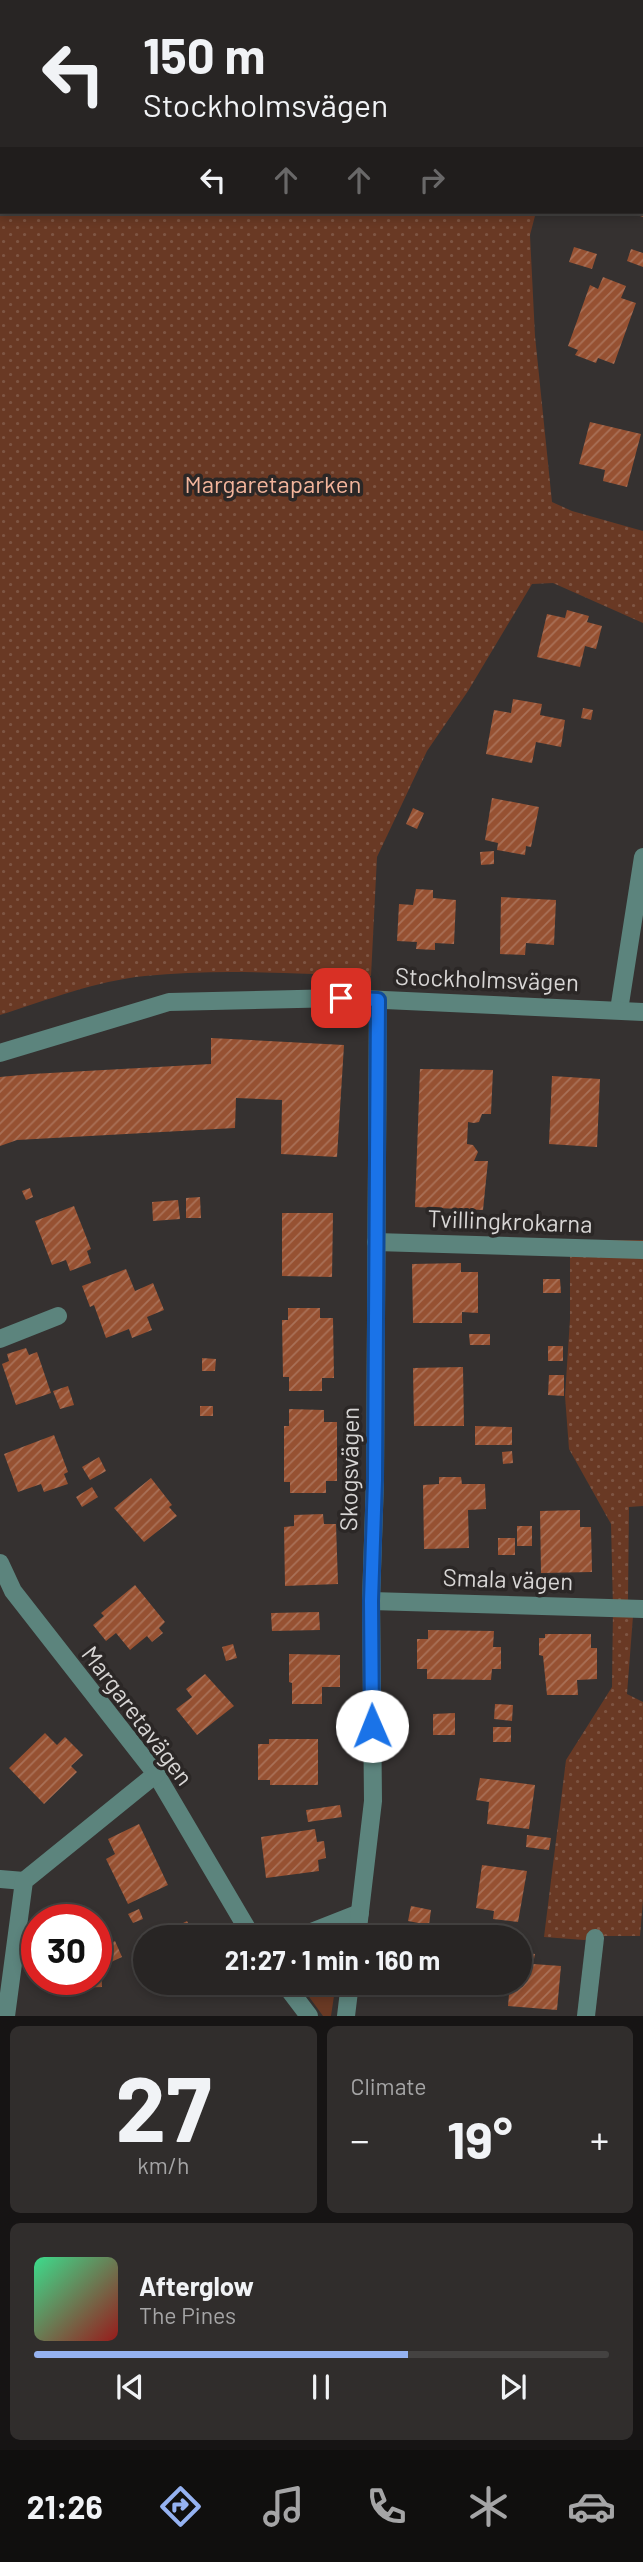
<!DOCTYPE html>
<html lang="en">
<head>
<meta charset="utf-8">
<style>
  body { margin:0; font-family:Barlow,sans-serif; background:#302d2c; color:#f1f3f6; height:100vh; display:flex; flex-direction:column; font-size:26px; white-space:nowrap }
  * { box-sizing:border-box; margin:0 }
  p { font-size:23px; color:#a5a5a6 }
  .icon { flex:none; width:38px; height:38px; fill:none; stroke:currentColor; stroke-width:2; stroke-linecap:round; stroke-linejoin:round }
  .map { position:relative; height:2016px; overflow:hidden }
  .sheet { display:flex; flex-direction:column; gap:10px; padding:10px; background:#161414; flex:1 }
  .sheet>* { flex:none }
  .banner { position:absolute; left:0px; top:0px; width:644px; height:214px; box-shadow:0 4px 10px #0003,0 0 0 2px #444241; background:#282524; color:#f1f3f6; overflow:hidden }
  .speed { position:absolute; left:21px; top:1904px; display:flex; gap:14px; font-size:35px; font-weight:700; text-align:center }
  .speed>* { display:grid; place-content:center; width:91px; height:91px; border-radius:50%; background:#282524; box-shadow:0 4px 10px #0003,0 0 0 2px #444241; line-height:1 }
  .speed .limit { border:10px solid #d22; background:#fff; color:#111 }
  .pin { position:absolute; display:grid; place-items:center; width:60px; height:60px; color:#fff; margin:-30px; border-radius:14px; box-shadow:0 4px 10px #0006 }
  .me { position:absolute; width:77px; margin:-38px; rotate:359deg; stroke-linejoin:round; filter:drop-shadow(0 0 5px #0008) }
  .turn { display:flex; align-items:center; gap:24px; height:147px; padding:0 28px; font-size:32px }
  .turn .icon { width:91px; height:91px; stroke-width:2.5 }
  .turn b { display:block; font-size:49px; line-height:60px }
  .lanes { display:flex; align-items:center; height:66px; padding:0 28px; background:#0003; justify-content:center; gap:35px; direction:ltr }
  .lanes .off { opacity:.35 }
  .big { font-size:52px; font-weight:700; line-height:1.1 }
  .sheet .widget { flex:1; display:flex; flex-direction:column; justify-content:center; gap:10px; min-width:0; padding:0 24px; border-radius:10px; background:#302d2c }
  .sheet .dial { align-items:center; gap:0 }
  .dial b { font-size:91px; line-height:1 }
  .song { display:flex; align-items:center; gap:21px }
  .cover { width:84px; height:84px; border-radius:10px; background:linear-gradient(135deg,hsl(150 70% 55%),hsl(0 70% 35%)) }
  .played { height:7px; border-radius:4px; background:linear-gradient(90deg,#95b2f1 65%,#444241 65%) }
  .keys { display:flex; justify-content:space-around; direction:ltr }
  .heat { display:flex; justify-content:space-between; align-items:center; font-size:38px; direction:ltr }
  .sheet .tiles { flex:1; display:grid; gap:10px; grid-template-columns:1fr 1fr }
  .widget:last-child { grid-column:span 2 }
  .trip { position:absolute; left:133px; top:1925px; width:399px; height:70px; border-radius:35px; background:#282524; box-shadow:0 4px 10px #0003,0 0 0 2px #444241; font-weight:700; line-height:70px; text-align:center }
  .dock { display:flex; height:112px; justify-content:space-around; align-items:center; background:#100f0e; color:#a5a5a6 }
  .dock .icon { width:49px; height:49px }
  .dock .current { color:#95b2f1 }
  .dock b { font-size:32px; color:#f1f3f6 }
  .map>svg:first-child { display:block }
</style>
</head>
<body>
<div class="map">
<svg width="643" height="2016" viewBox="0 0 643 2016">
  <defs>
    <pattern id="park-dots" width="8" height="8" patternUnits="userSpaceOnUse" patternTransform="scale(1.75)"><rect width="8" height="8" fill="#693924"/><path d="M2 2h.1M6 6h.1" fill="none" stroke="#7e5543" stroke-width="1.8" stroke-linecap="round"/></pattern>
    <pattern id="building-hatch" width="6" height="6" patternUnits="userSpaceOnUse" patternTransform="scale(1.75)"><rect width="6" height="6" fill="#965132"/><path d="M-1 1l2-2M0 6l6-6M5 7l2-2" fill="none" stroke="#a97158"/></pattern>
  </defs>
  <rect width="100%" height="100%" fill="#353130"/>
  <path fill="#693924" d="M 299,1983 L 336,1983 L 331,2016 L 323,2016 Z"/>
  <g fill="url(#park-dots)">
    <path d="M 0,0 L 271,2 L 2,2 L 2,212 L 536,212 L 530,235 L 535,336 L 552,502 L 572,511 L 643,531 L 643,623 L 553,583 L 532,584 L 468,691 L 427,751 L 377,857 L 371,976 C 297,974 220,968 145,976 C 96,981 47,1000 0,1015 Z"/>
    <path d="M 570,1240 L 643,1240 L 643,1506 L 629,1507 L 628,1599 L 633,1616 L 627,1694 L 643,1702 L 643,1900 L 640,1936 L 605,1936 L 584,1940 L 544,1937 L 566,1760 L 612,1687 L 613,1608 L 611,1524 L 569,1449 L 565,1396 L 570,1319 Z"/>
  </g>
  <g fill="url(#building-hatch)">
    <path d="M 628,212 L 643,212 L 643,217 Z"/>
    <path d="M 574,247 L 597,254 L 592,269 L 569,262 Z"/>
    <path d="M 631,249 L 643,253 L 643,267 L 627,261 Z"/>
    <path d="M 603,277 L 626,286 L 621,298 L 636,303 L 614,364 L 598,358 L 596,363 L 575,355 L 578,350 L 568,346 L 590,285 L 598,289 Z"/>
    <path d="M 590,422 L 641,434 L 627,487 L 603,481 L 605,470 L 579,464 Z"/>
    <path d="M 567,610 L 589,616 L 587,622 L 602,626 L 596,649 L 585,646 L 580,667 L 537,657 L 547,614 L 565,618 Z"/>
    <path d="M 513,699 L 542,704 L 540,715 L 565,720 L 561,747 L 536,742 L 532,763 L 486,754 L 494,710 L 511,713 Z"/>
    <path d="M 583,708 L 593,710 L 591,720 L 581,718 Z"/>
    <path d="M 492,798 L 539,807 L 531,847 L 526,846 L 525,855 L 497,850 L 498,843 L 485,840 Z"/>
    <path d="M 413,808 L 424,813 L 417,829 L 406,824 Z"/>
    <path d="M 494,851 L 494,864 L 481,865 L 480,852 Z"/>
    <path d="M 416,889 L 433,890 L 433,898 L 456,900 L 454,944 L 435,943 L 435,950 L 416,949 L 417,942 L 397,941 L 399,904 L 413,905 Z"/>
    <path d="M 501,897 L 556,900 L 554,945 L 526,943 L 525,955 L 500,954 Z"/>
    <path d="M 211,1038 L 344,1045 L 337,1157 L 281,1154 L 282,1100 L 236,1098 L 235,1128 L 17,1140 L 0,1146 L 0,1077 L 32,1074 L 211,1064 Z"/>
    <path d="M 420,1069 L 493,1070 L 491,1114 L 482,1114 L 479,1122 L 474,1123 L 468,1122 L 467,1144 L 473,1145 L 478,1152 L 474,1161 L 488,1161 L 483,1210 L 415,1207 Z"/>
    <path d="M 552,1076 L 600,1079 L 597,1147 L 549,1144 Z"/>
    <path d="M 30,1188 L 33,1197 L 26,1200 L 22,1191 Z"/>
    <path d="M 200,1197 L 201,1218 L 186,1218 L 186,1198 Z"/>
    <path d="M 178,1200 L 180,1219 L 153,1221 L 152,1202 Z"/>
    <path d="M 74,1206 L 91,1249 L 87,1251 L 91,1263 L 70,1271 L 66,1260 L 52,1265 L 35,1221 Z"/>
    <path d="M 282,1213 L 333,1213 L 332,1277 L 282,1276 Z"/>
    <path d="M 461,1263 L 461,1272 L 478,1272 L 478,1313 L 462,1312 L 462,1323 L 413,1323 L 412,1264 Z"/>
    <path d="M 126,1269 L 135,1291 L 153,1283 L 164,1310 L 147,1317 L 152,1330 L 132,1338 L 129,1329 L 106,1338 L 94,1305 L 90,1307 L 82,1286 Z"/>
    <path d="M 543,1279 L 560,1279 L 561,1293 L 543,1293 Z"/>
    <path d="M 288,1308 L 320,1308 L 320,1318 L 333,1318 L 334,1378 L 322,1378 L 322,1391 L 289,1391 L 289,1377 L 283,1377 L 282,1320 L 288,1320 Z"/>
    <path d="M 469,1334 L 490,1334 L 490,1345 L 470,1345 Z"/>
    <rect x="548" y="1346" width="15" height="15"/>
    <path d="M 26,1348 L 29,1355 L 37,1352 L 51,1393 L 16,1405 L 2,1364 L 9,1361 L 7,1354 Z"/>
    <path d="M 202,1358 L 216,1359 L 215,1371 L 202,1371 Z"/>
    <path d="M 463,1367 L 464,1426 L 414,1426 L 413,1368 Z"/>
    <path d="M 549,1375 L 564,1375 L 564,1396 L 548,1395 Z"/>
    <path d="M 68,1386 L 74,1405 L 60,1409 L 53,1391 Z"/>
    <rect x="200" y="1406" width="13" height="10"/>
    <path d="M 289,1409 L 324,1410 L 324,1422 L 337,1422 L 337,1481 L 326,1481 L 326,1493 L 290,1493 L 290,1482 L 284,1482 L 284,1426 L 289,1426 Z"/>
    <path d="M 475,1426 L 512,1427 L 512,1445 L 475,1445 Z"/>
    <path d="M 54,1435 L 68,1472 L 64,1474 L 68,1484 L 44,1492 L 41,1484 L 18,1492 L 4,1454 Z"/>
    <path d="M 512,1451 L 513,1463 L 503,1464 L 502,1452 Z"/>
    <path d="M 99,1457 L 106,1471 L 90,1480 L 82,1467 Z"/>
    <path d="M 439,1477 L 461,1477 L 462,1484 L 485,1484 L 486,1509 L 468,1510 L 469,1548 L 424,1549 L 423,1485 L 439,1484 Z"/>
    <path d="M 151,1478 L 172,1505 L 169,1507 L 177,1516 L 144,1542 L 114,1508 Z"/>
    <path d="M 92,1487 L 98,1497 L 82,1507 L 76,1497 Z"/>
    <path d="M 580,1510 L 580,1527 L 591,1527 L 592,1572 L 541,1573 L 540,1511 Z"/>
    <path d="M 323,1514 L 324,1524 L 336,1524 L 338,1584 L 285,1586 L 284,1527 L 294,1526 L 294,1515 Z"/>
    <rect x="517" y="1526" width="15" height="20"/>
    <rect x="498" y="1538" width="17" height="17"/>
    <path d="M 135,1585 L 165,1622 L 159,1628 L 163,1633 L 152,1642 L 147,1636 L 130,1650 L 116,1633 L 106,1641 L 93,1625 L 104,1616 L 101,1613 Z"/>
    <path d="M 319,1612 L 320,1630 L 272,1631 L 271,1613 Z"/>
    <path d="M 428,1630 L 494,1631 L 493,1647 L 501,1647 L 501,1669 L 492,1669 L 491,1680 L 427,1679 L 427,1669 L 417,1669 L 417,1639 L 428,1639 Z"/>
    <path d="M 545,1634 L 591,1634 L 591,1648 L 597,1648 L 597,1679 L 577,1680 L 578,1695 L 547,1695 L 543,1656 L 539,1655 L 539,1638 L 545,1638 Z"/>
    <path d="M 233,1644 L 237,1658 L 226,1661 L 222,1647 Z"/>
    <path d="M 289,1654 L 340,1655 L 340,1687 L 322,1687 L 322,1704 L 292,1704 L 292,1683 L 289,1682 Z"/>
    <path d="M 205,1674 L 234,1706 L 197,1735 L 176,1709 L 192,1697 L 186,1689 Z"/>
    <path d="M 495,1704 L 513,1705 L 512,1721 L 494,1719 Z"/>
    <path d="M 455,1713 L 455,1735 L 433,1735 L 433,1714 Z"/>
    <rect x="493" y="1727" width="18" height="15"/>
    <path d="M 45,1733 L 57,1745 L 65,1737 L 83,1755 L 71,1766 L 77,1772 L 44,1804 L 9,1768 Z"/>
    <path d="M 269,1739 L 318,1739 L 318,1785 L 270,1785 L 270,1780 L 258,1780 L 258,1744 L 269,1744 Z"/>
    <path d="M 480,1778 L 535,1785 L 529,1829 L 487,1824 L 489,1802 L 476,1800 Z"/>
    <path d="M 340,1805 L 342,1817 L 308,1822 L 306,1810 Z"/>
    <path d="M 139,1824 L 168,1885 L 128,1904 L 106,1859 L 115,1854 L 108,1839 Z"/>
    <path d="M 315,1829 L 317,1842 L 324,1841 L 326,1858 L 318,1860 L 319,1871 L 266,1878 L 261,1837 Z"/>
    <path d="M 527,1835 L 551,1838 L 549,1850 L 526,1847 Z"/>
    <path d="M 482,1865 L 527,1871 L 518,1922 L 493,1919 L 494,1911 L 476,1908 Z"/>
    <path d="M 411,1906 L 431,1910 L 429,1925 L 408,1921 Z"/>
    <path d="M 139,1909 L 143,1919 L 133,1923 L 128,1914 Z"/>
    <path d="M 187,1921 L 195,1937 L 156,1937 Z"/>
    <path d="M 96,1940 L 100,1940 L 102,1987 L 51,1989 L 51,1979 L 96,1979 Z"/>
    <path d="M 115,1941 L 122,1957 L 109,1963 L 102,1948 Z"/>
    <path d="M 520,1952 L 535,1954 L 533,1964 L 561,1966 L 557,2010 L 508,2006 L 509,1994 L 503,1993 L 504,1983 L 520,1983 Z"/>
    <path d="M 170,1983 L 196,1983 L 175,1993 Z"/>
    <path d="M 394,1983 L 449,1983 L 447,1997 L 394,1989 Z"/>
  </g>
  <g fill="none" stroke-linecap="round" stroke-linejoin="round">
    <g stroke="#5c847d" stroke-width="18">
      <path d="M 361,0 L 366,2"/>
      <path d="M 630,2 L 630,0"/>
      <path d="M 642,101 L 643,101"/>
      <path d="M 619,1010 L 643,857"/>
      <path d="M 0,1053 L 169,1002 L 341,998 L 643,1012"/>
      <path d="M 376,1242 L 643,1250"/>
      <path d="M 0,1339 L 58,1316"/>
      <path d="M 0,1563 L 13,1591 L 156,1774 L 252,1937"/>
      <path d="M 371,1601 L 643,1609"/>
      <path d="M 0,1879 L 24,1881"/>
      <path d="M 299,1937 L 360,1913"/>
      <path d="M 357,1937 L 373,1801 L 371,1601 L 375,1480 L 378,1000"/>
      <path d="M 284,1983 L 309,2016"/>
      <path d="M 6,2016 L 24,1881 L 156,1774"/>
      <path d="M 346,2016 L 350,1983"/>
      <path d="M 586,2016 L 595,1938"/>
    </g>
  </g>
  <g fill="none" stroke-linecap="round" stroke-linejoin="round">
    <g stroke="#114b97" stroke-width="18">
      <path id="route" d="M 341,998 L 378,1000 L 375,1480 L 371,1601 L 372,1726"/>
    </g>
    <use href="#route" stroke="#1a73e8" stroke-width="12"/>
  </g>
  <g text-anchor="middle" stroke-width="7" stroke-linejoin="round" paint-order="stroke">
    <g font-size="24" fill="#f2b59c" stroke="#2b2726">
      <text x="273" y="493">Margaretaparken</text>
    </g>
    <g font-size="24" fill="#d8d6d5" stroke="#2b2726">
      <text transform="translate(487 980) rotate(2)" y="8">Stockholmsvägen</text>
      <text transform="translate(510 1222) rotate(2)" y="8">Tvillingkrokarna</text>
      <text transform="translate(350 1469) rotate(-89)" y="8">Skogsvägen</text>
      <text transform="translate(508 1580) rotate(2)" y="8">Smala vägen</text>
      <text transform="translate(137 1716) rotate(53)" y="8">Margaretavägen</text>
    </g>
  </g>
</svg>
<div class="speed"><div class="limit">30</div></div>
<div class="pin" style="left:341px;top:998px;background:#d93025"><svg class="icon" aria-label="arrive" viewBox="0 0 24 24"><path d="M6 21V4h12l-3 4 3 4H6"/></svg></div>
<svg class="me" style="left:372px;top:1726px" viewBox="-20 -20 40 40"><circle r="19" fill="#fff"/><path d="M0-13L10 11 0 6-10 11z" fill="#1a73e8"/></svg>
<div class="trip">21:27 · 1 min · 160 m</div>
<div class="banner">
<div class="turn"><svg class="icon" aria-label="left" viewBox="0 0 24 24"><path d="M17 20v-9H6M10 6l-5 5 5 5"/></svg><div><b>150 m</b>Stockholmsvägen</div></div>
<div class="lanes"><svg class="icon" aria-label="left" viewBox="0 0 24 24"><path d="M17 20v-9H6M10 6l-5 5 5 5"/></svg><svg class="icon off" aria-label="ahead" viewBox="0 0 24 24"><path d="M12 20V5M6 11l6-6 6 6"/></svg><svg class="icon off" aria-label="ahead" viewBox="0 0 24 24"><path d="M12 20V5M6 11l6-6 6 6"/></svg><svg class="icon off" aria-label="right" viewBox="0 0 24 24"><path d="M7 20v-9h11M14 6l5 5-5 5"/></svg></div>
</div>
</div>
<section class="sheet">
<div class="tiles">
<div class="widget dial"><b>27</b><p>km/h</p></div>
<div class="widget"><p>Climate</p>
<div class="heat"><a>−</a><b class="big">19°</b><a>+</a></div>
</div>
<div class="widget">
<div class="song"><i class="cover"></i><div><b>Afterglow</b><p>The Pines</p></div></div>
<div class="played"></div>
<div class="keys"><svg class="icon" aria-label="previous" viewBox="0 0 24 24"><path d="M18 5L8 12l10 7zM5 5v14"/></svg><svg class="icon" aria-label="pause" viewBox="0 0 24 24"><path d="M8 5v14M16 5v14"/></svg><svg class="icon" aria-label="next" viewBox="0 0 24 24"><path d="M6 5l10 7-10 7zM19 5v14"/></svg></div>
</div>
</div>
</section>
<nav class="dock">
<b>21:26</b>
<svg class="icon current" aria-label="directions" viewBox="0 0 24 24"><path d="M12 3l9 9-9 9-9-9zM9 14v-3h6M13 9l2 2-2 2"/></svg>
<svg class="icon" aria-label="music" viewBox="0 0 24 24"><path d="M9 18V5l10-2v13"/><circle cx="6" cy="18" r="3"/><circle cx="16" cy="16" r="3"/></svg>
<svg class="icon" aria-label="phone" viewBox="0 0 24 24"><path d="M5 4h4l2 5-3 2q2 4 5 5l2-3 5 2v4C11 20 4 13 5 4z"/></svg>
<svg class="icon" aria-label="climate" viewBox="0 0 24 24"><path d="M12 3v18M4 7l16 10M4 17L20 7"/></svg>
<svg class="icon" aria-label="car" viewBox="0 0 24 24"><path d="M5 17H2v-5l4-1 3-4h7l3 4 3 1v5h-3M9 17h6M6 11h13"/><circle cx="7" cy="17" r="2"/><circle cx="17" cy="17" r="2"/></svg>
</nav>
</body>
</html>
